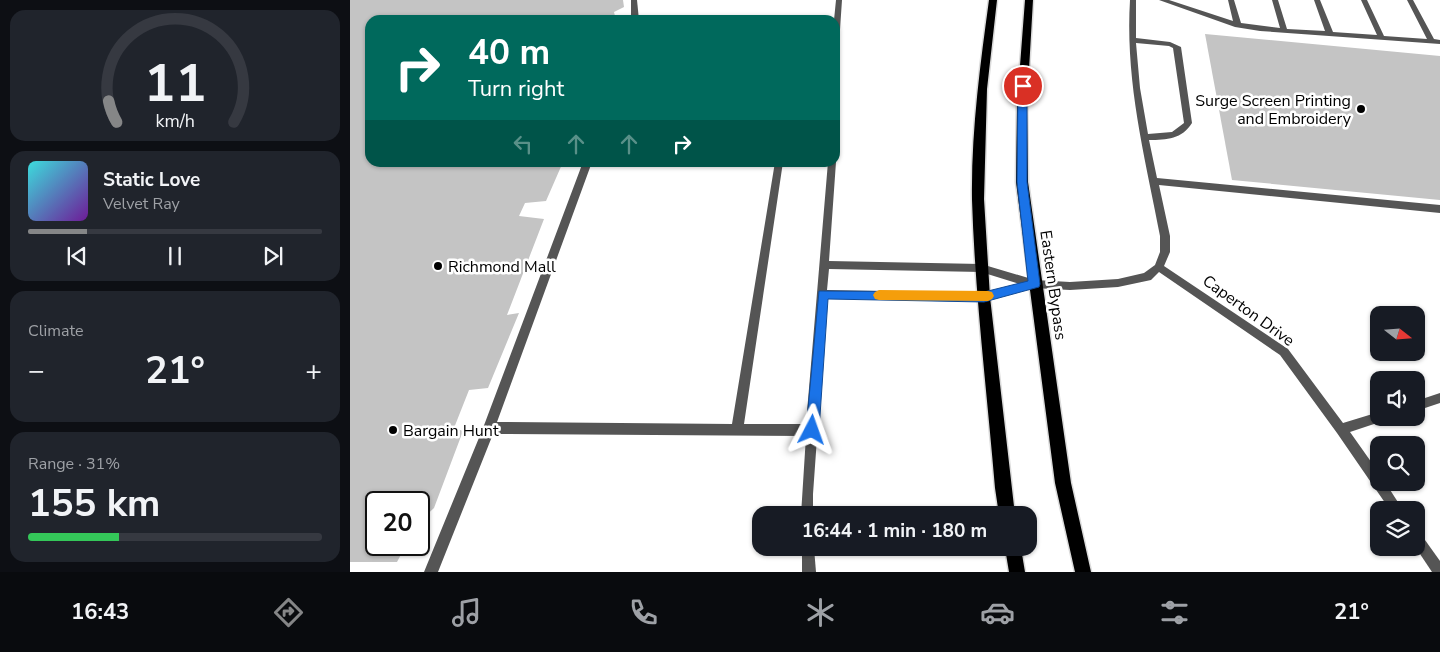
<!DOCTYPE html>
<html lang="en">
<head>
<meta charset="utf-8">
<style>
  body { margin:0; font-family:"Nunito Sans",sans-serif; background:#20242c; color:#f1f3f6; height:100vh; display:flex; flex-direction:column; font-size:19px; white-space:nowrap }
  * { box-sizing:border-box; margin:0 }
  p { font-size:16px; color:#9ea1a6 }
  .icon { flex:none; width:28px; height:28px; fill:none; stroke:currentColor; stroke-width:2; stroke-linecap:round; stroke-linejoin:round }
  .map { position:relative; flex:1; overflow:hidden }
  .sheet { display:flex; flex-direction:column; gap:10px; padding:10px; background:#0d0f14; width:350px }
  .sheet>* { flex:none }
  .guide { position:absolute; left:15px; top:15px; width:475px; height:152px; border-radius:15px; box-shadow:0 1px 4px #0004; background:#00695c; color:#fff; overflow:hidden }
  .needle { width:32px; rotate:107deg }
  .controls { position:absolute; left:1020px; top:306px; display:grid; gap:10px }
  .controls a { display:grid; place-items:center; width:55px; height:55px; border-radius:10px; background:#171b24; box-shadow:0 1px 4px #0004; font-size:25px }
  .speed { position:absolute; left:15px; top:491px; display:flex; gap:10px; font-size:25px; font-weight:700; text-align:center }
  .speed>* { display:grid; place-content:center; width:65px; height:65px; border-radius:50%; background:#171b24; box-shadow:0 1px 4px #0004; line-height:1 }
  .speed .limit { border:2px solid #111; border-radius:8px; background:#fff; color:#111 }
  .pin { position:absolute; display:grid; place-items:center; width:42px; height:42px; color:#fff; margin:-21px; border:2px solid #fff; border-radius:50%; box-shadow:0 1px 5px #0007 }
  .me { position:absolute; width:55px; margin:-28px; rotate:4deg; stroke-linejoin:round; filter:drop-shadow(0 0 4px #0008) }
  .turn { display:flex; align-items:center; gap:18px; height:105px; padding:0 20px; font-size:22px }
  .turn .icon { width:65px; height:65px; stroke-width:2.5 }
  .turn b { display:block; font-size:35px; line-height:42px }
  .lanes { display:flex; align-items:center; height:48px; padding:0 20px; background:#0003; justify-content:center; gap:25px; direction:ltr }
  .lanes .off { opacity:.35 }
  .big { font-size:38px; font-weight:700; line-height:1.1 }
  .sheet .tile { flex:1; display:flex; flex-direction:column; justify-content:center; gap:8px; min-width:0; padding:0 18px; border-radius:15px; background:#20242c }
  .sheet .dial { align-items:center; gap:0 }
  .dial svg { height:130px; overflow:visible; fill:none; stroke:#363941; stroke-width:7; stroke-linecap:round; text-anchor:middle }
  .dial text { fill:#f1f3f6; stroke:none }
  .song { display:flex; align-items:center; gap:15px }
  .cover { width:60px; height:60px; border-radius:8px; background:linear-gradient(135deg,hsl(180 70% 55%),hsl(280 70% 35%)) }
  .played { height:5px; border-radius:2px; background:linear-gradient(90deg,#858687 20%,#363941 20%) }
  .keys { display:flex; justify-content:space-around; direction:ltr }
  .heat { display:flex; justify-content:space-between; align-items:center; font-size:28px; direction:ltr }
  .charge { height:8px; border-radius:4px; background:linear-gradient(90deg,#34c759 31%,#363941 0) }
  .trip { position:absolute; left:402px; top:506px; width:285px; height:50px; border-radius:15px; background:#171b24; box-shadow:0 1px 4px #0004; font-weight:700; line-height:50px; text-align:center }
  .dock { display:flex; height:80px; justify-content:space-around; align-items:center; background:#090b0e; color:#9ea1a6 }
  .dock .icon { width:35px; height:35px }
  .dock .selected { color:#858687 }
  .dock b { font-size:22px; color:#f1f3f6 }
  main { display:flex; flex:1; min-height:0 }
  .map>svg:first-child { display:block }
</style>
</head>
<body>
<main>
<section class="sheet">
<div class="tile dial"><svg viewBox="0 0 100 80">
<path d="M14 69A42 42 0 1 1 86 69"/>
<path d="M14 69A42 42 0 0 1 9 56" stroke="#858687"/>
<text x="50" y="56" font-size="32" font-weight="700">11</text>
<text x="50" y="72" font-size="11">km/h</text>
</svg></div>
<div class="tile">
<div class="song"><i class="cover"></i><div><b>Static Love</b><p>Velvet Ray</p></div></div>
<div class="played"></div>
<div class="keys"><svg class="icon" aria-label="previous" viewBox="0 0 24 24"><path d="M18 5L8 12l10 7zM5 5v14"/></svg><svg class="icon" aria-label="pause" viewBox="0 0 24 24"><path d="M8 5v14M16 5v14"/></svg><svg class="icon" aria-label="next" viewBox="0 0 24 24"><path d="M6 5l10 7-10 7zM19 5v14"/></svg></div>
</div>
<div class="tile"><p>Climate</p>
<div class="heat"><a>−</a><b class="big">21°</b><a>+</a></div>
</div>
<div class="tile"><p>Range · 31%</p><b class="big">155 km</b><div class="charge"></div></div>
</section>
<div class="map">
<svg width="1090" height="572" viewBox="0 0 1090 572">
  <rect width="100%" height="100%" fill="#fff"/>
  <g fill="#c4c4c4">
    <path d="M 0,0 L 273,0 L 274,7 L 264,12 L 266,20 L 20,20 L 20,162 L 213,162 L 196,201 L 175,203 L 169,216 L 194,219 L 157,315 L 169,313 L 138,388 L 119,390 L 104,428 L 113,431 L 84,508 L 69,522 L 69,502 L 26,502 L 26,545 L 56,545 L 47,562 L 0,562 Z"/>
    <path d="M 855,34 L 1090,56 L 1090,200 L 882,180 Z"/>
  </g>
  <g fill="none" stroke-linecap="round" stroke-linejoin="round">
    <g stroke="#dbdbdb" stroke-width="3">
      <g id="primary">
        <path d="M 639,0 L 647,0 L 637,89 L 634,199 L 640,297 L 665,515 L 649,515 L 645,488 C 637,392 625,296 622,200 C 621,133 630,66 639,0 Z"/>
        <path d="M 675,0 L 683,0 L 677,105 L 678,182 L 721,483 L 741,572 L 725,572 L 705,483 L 666,182 L 667,105 Z"/>
        <path d="M 655,548 L 671,548 L 675,572 L 659,572 Z"/>
      </g>
    </g>
    <g fill="#555" fill-rule="evenodd">
      <path d="M 281,0 L 287,0 L 289,20 L 281,20 Z"/>
      <path d="M 486,0 L 492,0 L 489,44 L 485,46 L 485,20 L 484,20 Z"/>
      <path d="M 780,0 L 786,0 L 786,38 L 820,42 L 831,47 L 842,123 C 832,139 817,140 799,140 L 807,178 L 1090,205 L 1090,213 L 809,185 L 820,236 L 820,252 L 814,266 L 938,349 L 993,423 L 1029,412 L 1029,418 L 1034,418 L 1033,421 L 1000,432 L 1029,473 L 1029,482 L 1035,482 L 1053,510 L 1040,510 L 987,433 L 930,355 L 809,272 L 801,280 L 768,287 L 720,290 L 684,288 L 634,301 L 477,298 L 463,494 L 463,515 L 451,515 L 456,436 L 143,434 L 88,572 L 74,572 L 133,428 L 233,162 L 242,162 L 147,422 L 382,424 L 425,162 L 433,162 L 394,424 L 456,424 L 478,162 L 485,162 L 485,160 L 486,162 L 479,261 L 631,264 L 685,280 L 720,282 L 768,279 L 794,273 L 805,265 L 810,252 L 810,236 C 795,157 775,82 780,0 ZM 786,43 L 819,46 L 823,48 L 834,123 L 822,132 L 798,134 L 790,88 ZM 479,269 L 631,272 L 670,284 L 634,293 L 477,290 Z"/>
      <path d="M 809,0 L 819,0 L 883,21 L 878,0 L 884,0 L 891,23 L 930,28 L 922,0 L 928,0 L 937,29 L 975,31 L 964,0 L 970,0 L 983,32 L 1027,35 L 1011,0 L 1017,0 L 1034,36 L 1077,39 L 1057,0 L 1063,0 L 1084,39 L 1090,40 L 1090,44 L 910,31 L 885,27 Z"/>
      <path d="M 1090,393 L 1090,403 L 1066,411 L 1066,401 Z"/>
      <path d="M 1066,531 L 1070,533 L 1090,561 L 1090,572 L 1082,572 L 1066,548 Z"/>
      <path d="M 452,548 L 464,548 L 466,572 L 452,572 Z"/>
    </g>
    <use href="#primary" fill="#000" fill-rule="evenodd"/>
  </g>
  <path fill="#1a73e8" stroke="#114b97" d="M 673,83 L 677,86 L 677,182 L 690,284 L 689,287 L 634,302 L 478,299 L 469,430 L 467,434 L 462,436 L 458,434 L 456,430 L 469,291 L 634,292 L 678,281 L 667,182 L 668,86 Z"/>
  <path fill="#f59e0b" d="M 529,290 L 638,291 L 642,292 L 644,296 L 642,299 L 638,301 L 529,300 L 525,299 L 523,295 L 525,292 Z"/>
  <g fill="#000" stroke="#fff" stroke-width="2">
    <circle cx="1011" cy="109" r="5"/>
    <circle cx="88" cy="266" r="5"/>
    <circle cx="43" cy="430" r="5"/>
  </g>
  <g text-anchor="middle" stroke-width="5" stroke-linejoin="round" paint-order="stroke">
    <g font-size="16" fill="#000" stroke="#fff" text-anchor="start">
      <text x="1001" y="106" text-anchor="end">Surge Screen Printing<tspan x="1001" dy="18">and Embroidery</tspan></text>
      <text x="98" y="272">Richmond Mall</text>
      <text x="53" y="436">Bargain Hunt</text>
    </g>
    <g font-size="16" fill="#000" stroke="#fff">
      <text transform="translate(704 285) rotate(82)" y="6">Eastern Bypass</text>
      <text transform="translate(899 310) rotate(36)" y="6">Caperton Drive</text>
    </g>
  </g>
</svg>
<div class="controls">
<a><svg class="needle" viewBox="-14 -14 28 28"><path d="M0-13l5 13h-10z" fill="#e53935"/><path d="M0 13l5-13h-10z" fill="#9ea1a6"/></svg></a>
<a><svg class="icon" aria-label="sound" viewBox="0 0 24 24"><path d="M4 9h4l5-4v14l-5-4H4zM17 9q2 3 0 6"/></svg></a>
<a><svg class="icon" aria-label="search" viewBox="0 0 24 24"><circle cx="10" cy="10" r="6"/><path d="M15 15l6 6"/></svg></a>
<a><svg class="icon" aria-label="layers" viewBox="0 0 24 24"><path d="M12 4l9 5-9 5-9-5zM3 14l9 5 9-5"/></svg></a>
</div>
<div class="speed"><div class="limit">20</div></div>
<div class="pin" style="left:673px;top:86px;background:#d93025"><svg class="icon" aria-label="arrive" viewBox="0 0 24 24"><path d="M6 21V4h12l-3 4 3 4H6"/></svg></div>
<svg class="me" style="left:462px;top:430px" viewBox="-20 -20 40 40"><path d="M0-17L14 15 0 8-14 15z" fill="#1a73e8" stroke="#fff" stroke-width="4"/></svg>
<div class="trip">16:44 · 1 min · 180 m</div>
<div class="guide">
<div class="turn"><svg class="icon" aria-label="right" viewBox="0 0 24 24"><path d="M7 20v-9h11M14 6l5 5-5 5"/></svg><div><b>40 m</b>Turn right</div></div>
<div class="lanes"><svg class="icon off" aria-label="left" viewBox="0 0 24 24"><path d="M17 20v-9H6M10 6l-5 5 5 5"/></svg><svg class="icon off" aria-label="ahead" viewBox="0 0 24 24"><path d="M12 20V5M6 11l6-6 6 6"/></svg><svg class="icon off" aria-label="ahead" viewBox="0 0 24 24"><path d="M12 20V5M6 11l6-6 6 6"/></svg><svg class="icon" aria-label="right" viewBox="0 0 24 24"><path d="M7 20v-9h11M14 6l5 5-5 5"/></svg></div>
</div>
</div>
</main>
<nav class="dock">
<b>16:43</b>
<svg class="icon selected" aria-label="directions" viewBox="0 0 24 24"><path d="M12 3l9 9-9 9-9-9zM9 14v-3h6M13 9l2 2-2 2"/></svg>
<svg class="icon" aria-label="music" viewBox="0 0 24 24"><path d="M9 18V5l10-2v13"/><circle cx="6" cy="18" r="3"/><circle cx="16" cy="16" r="3"/></svg>
<svg class="icon" aria-label="phone" viewBox="0 0 24 24"><path d="M5 4h4l2 5-3 2q2 4 5 5l2-3 5 2v4C11 20 4 13 5 4z"/></svg>
<svg class="icon" aria-label="climate" viewBox="0 0 24 24"><path d="M12 3v18M4 7l16 10M4 17L20 7"/></svg>
<svg class="icon" aria-label="car" viewBox="0 0 24 24"><path d="M5 17H2v-5l4-1 3-4h7l3 4 3 1v5h-3M9 17h6M6 11h13"/><circle cx="7" cy="17" r="2"/><circle cx="17" cy="17" r="2"/></svg>
<svg class="icon" aria-label="filters" viewBox="0 0 24 24"><path d="M4 7h16M4 17h16"/><circle cx="9" cy="7" r="2"/><circle cx="15" cy="17" r="2"/></svg>
<b>21°</b>
</nav>
</body>
</html>
